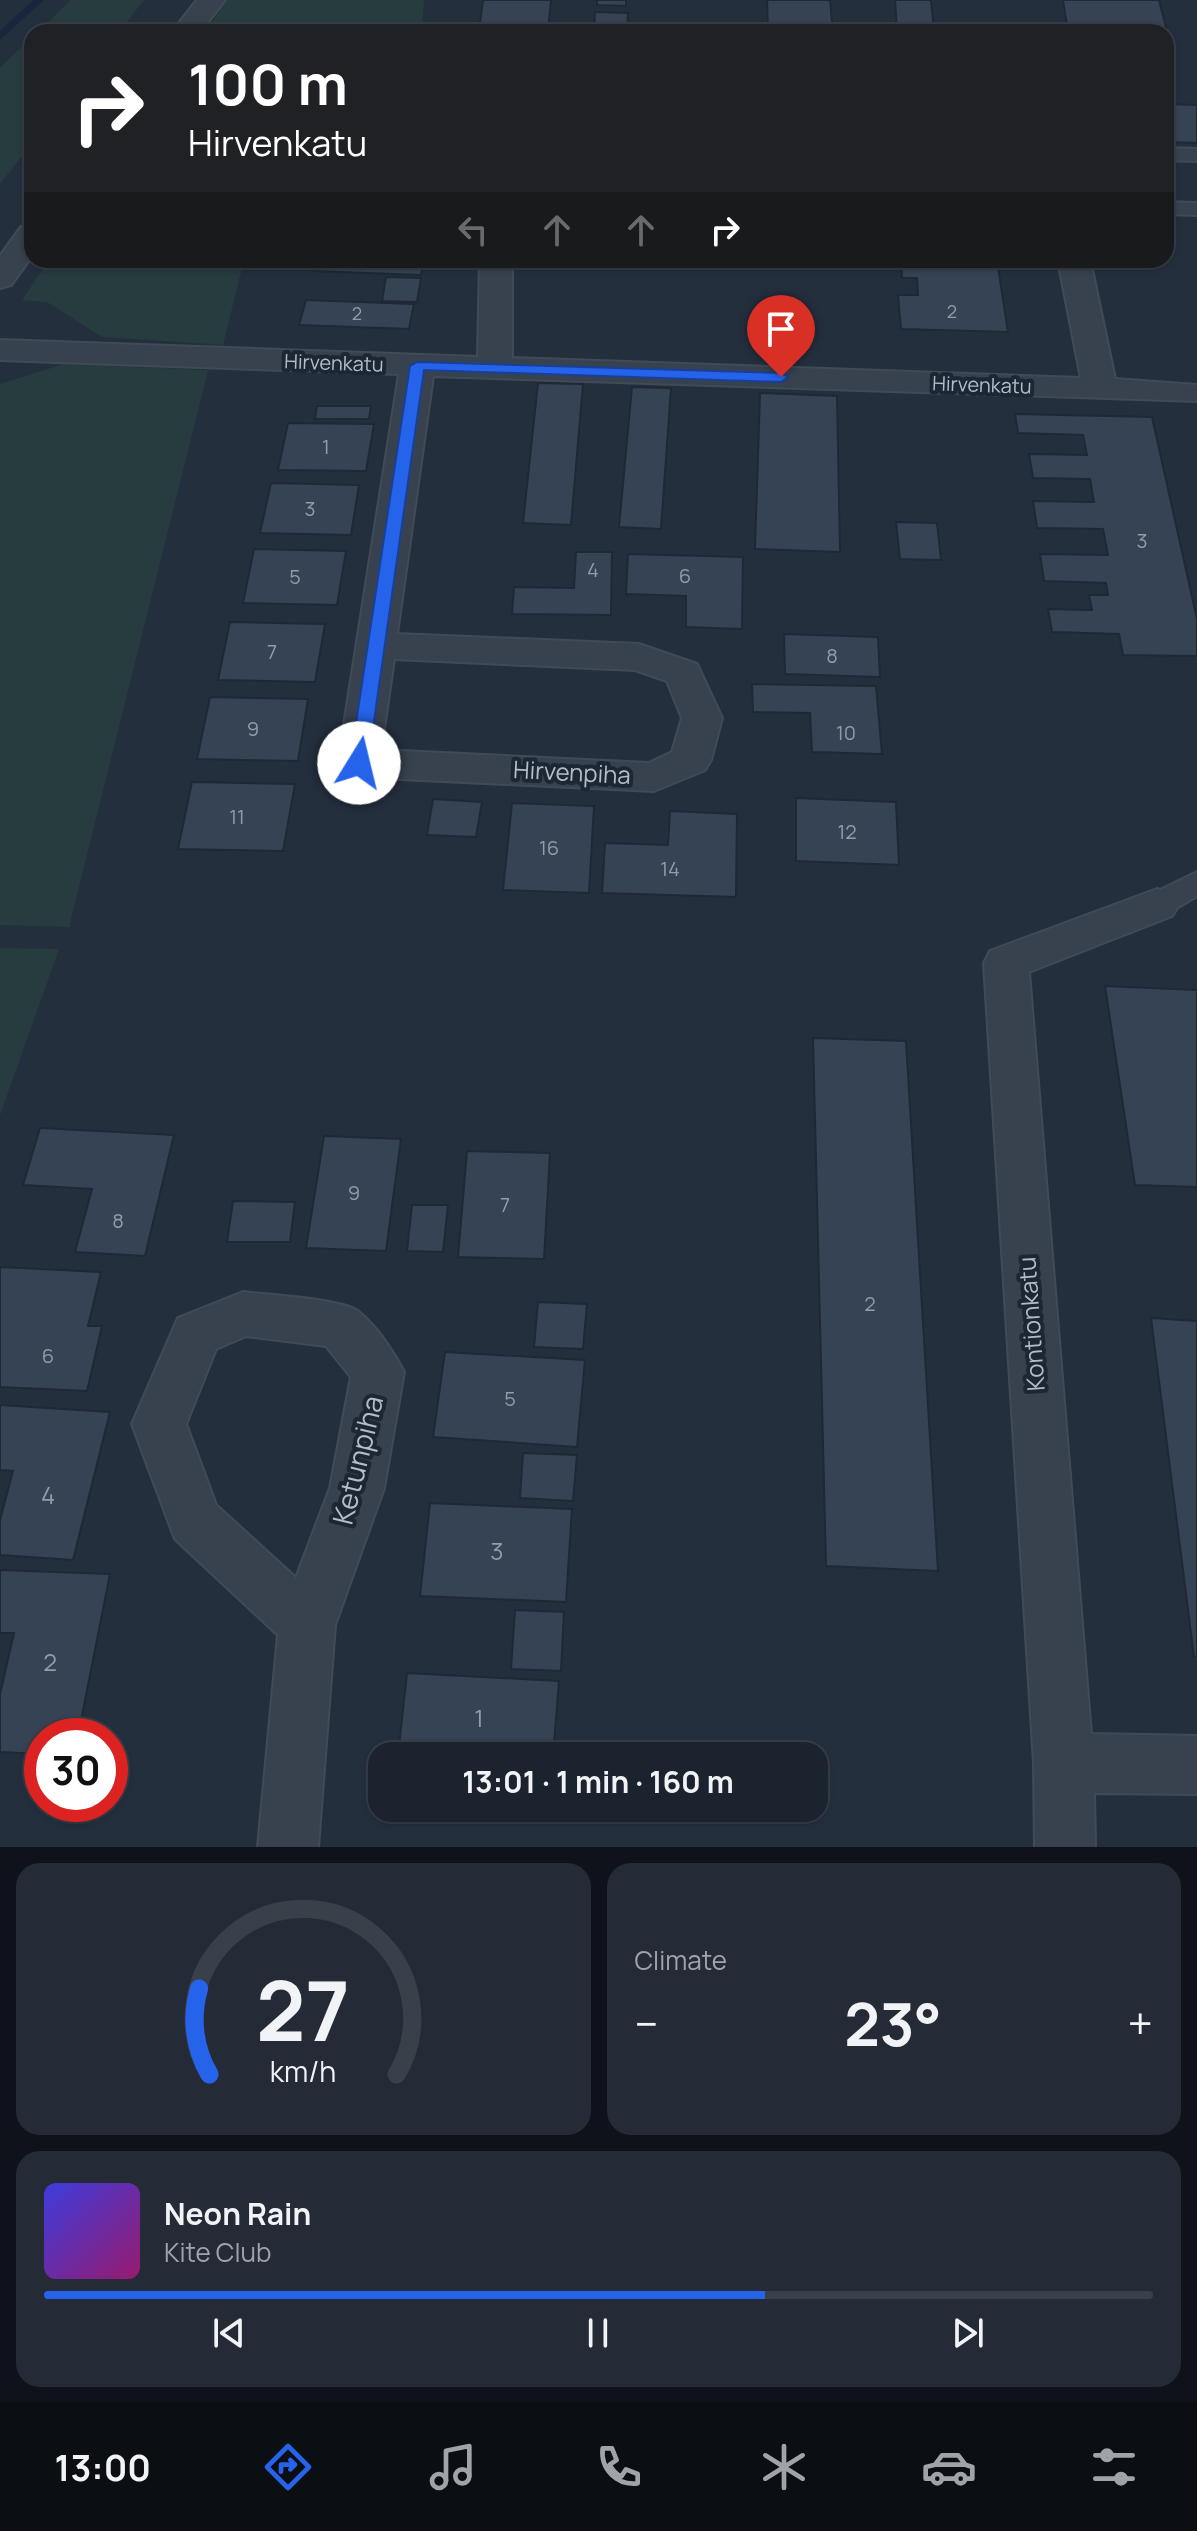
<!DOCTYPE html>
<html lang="en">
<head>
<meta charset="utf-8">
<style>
  body { margin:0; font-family:Manrope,sans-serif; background:#242b36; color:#f1f3f6; height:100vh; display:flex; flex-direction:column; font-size:30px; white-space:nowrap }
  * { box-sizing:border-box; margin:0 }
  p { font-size:26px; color:#a0a4aa }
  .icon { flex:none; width:44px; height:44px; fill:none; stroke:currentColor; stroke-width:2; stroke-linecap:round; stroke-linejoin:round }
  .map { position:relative; height:1847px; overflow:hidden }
  .drawer { display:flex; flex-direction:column; gap:16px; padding:16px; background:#0f1319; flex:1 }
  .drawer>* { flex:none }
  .guide { position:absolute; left:24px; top:24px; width:1150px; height:244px; border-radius:24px; box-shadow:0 2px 6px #0004,0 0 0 2px #39404a; background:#202124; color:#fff; overflow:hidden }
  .speed { position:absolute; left:24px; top:1718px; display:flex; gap:16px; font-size:40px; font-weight:700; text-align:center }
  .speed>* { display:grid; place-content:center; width:104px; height:104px; border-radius:50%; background:#1b232e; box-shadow:0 2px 6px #0004,0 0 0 2px #39404a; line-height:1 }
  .speed .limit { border:12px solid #d22; background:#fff; color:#111 }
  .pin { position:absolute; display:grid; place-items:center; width:68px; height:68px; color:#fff; margin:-82px -34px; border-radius:50% 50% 50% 0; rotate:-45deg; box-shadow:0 0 8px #0007 }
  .pin .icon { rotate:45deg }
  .me { position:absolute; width:88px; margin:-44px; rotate:9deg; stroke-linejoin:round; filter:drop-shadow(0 0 6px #0008) }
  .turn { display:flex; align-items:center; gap:28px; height:168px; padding:0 32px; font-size:36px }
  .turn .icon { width:104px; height:104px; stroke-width:2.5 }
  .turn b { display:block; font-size:56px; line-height:68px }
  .lanes { display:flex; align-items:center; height:76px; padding:0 32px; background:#0003; justify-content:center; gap:40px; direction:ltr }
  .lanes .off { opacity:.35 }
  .big { font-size:60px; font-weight:700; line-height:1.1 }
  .drawer .widget { flex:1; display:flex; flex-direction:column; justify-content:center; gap:12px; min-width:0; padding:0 28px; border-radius:24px; background:#242b36 }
  .drawer .dial { align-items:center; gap:0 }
  .dial svg { height:208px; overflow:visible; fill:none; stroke:#39404a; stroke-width:7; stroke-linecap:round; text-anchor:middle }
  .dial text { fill:#f1f3f6; stroke:none }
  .song { display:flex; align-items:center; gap:24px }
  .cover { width:96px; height:96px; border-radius:12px; background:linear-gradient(135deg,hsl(240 70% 55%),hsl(320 70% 35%)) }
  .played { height:8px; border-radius:4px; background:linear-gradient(90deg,#2563eb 65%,#39404a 65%) }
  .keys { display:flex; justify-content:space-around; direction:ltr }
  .heat { display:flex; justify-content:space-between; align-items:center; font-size:44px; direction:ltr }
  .drawer .tiles { flex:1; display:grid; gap:16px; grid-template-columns:1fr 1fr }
  .widget:last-child { grid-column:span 2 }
  .trip { position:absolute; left:368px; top:1742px; width:460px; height:80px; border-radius:24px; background:#1b232e; box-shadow:0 2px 6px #0004,0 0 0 2px #39404a; font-weight:700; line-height:80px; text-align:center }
  .tab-bar { display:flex; height:128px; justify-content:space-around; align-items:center; background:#0b0e12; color:#a0a4aa }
  .tab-bar .icon { width:56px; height:56px }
  .tab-bar .selected { color:#2563eb }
  .tab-bar b { font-size:36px; color:#f1f3f6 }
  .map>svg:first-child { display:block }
</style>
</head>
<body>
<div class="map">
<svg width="1197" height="1847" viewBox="0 0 1197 1847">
  <rect width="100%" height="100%" fill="#242f3e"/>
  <g fill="#263c3f">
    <path d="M 71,0 L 144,0 L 119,32 L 38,32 Z"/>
    <path d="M 227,0 L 424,0 L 422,32 L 205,32 Z"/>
    <path d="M 32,37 L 32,143 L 0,184 L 0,68 Z"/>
    <path d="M 49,260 L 244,260 L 223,345 L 102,337 L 47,302 L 22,300 Z"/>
    <path d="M 64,364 L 208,370 L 69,927 L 0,925 L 0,384 Z"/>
    <path d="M 0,948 L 59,949 L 0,1115 Z"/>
  </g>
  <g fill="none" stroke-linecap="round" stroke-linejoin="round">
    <path fill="#17263c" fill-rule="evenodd" d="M 33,0 L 44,0 L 0,40 L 0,31 Z"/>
  </g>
  <g fill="#364354" stroke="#1f2835" stroke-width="2">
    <path d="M 483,0 L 551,0 L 548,32 L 479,32 Z"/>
    <path d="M 597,0 L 626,0 L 626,6 L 597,5 Z"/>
    <path d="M 767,0 L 830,0 L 833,32 L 768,32 Z"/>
    <path d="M 895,0 L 931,0 L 934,32 L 897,32 Z"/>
    <path d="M 1063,0 L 1159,0 L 1171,47 L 1166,47 L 1166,32 L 1068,32 Z"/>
    <path d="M 595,12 L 628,13 L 627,32 L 594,32 Z"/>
    <path d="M 1166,104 L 1197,105 L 1197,143 L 1166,142 Z"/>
    <path d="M 317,260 L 424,260 L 421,275 L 314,271 Z"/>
    <path d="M 901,260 L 997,260 L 1008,332 L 901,329 L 898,295 L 918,295 L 917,278 L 902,278 Z"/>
    <path d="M 386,277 L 421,278 L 417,302 L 382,301 Z"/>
    <path d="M 306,300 L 414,304 L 409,329 L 299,325 Z"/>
    <path d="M 538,383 L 583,384 L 571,525 L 523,523 Z"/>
    <path d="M 632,387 L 671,388 L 661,529 L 619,527 Z"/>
    <path d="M 760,393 L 837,396 L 840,552 L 755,549 Z"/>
    <path d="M 317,406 L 371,406 L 369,419 L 315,419 Z"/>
    <path d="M 1015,414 L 1152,417 L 1197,619 L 1197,656 L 1123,655 L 1119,634 L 1052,632 L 1048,609 L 1092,610 L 1089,595 L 1108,595 L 1106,583 L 1044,581 L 1040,554 L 1108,555 L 1103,529 L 1037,528 L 1033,501 L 1094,502 L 1090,479 L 1033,478 L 1029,454 L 1087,455 L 1083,435 L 1018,433 Z"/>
    <path d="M 288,423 L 374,424 L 366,471 L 278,470 Z"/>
    <path d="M 271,483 L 359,485 L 351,535 L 260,533 Z"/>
    <path d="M 896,522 L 937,523 L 941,560 L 900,559 Z"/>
    <path d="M 254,549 L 346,551 L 337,605 L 243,603 Z"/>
    <path d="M 576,552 L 612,552 L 611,615 L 512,614 L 514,587 L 574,588 Z"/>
    <path d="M 628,554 L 743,557 L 742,629 L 686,627 L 686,596 L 626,594 Z"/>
    <path d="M 230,622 L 325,624 L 315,682 L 218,680 Z"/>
    <path d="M 784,634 L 878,637 L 880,677 L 785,674 Z"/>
    <path d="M 752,684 L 876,686 L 882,754 L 812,752 L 810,713 L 753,712 Z"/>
    <path d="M 210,697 L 308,699 L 298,761 L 197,759 Z"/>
    <path d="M 192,782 L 295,784 L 283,851 L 178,849 Z"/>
    <path d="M 796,798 L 896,802 L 899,865 L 796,861 Z"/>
    <path d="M 433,799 L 482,802 L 476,837 L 427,835 Z"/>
    <path d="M 512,803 L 594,806 L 589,893 L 503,890 Z"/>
    <path d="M 670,811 L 737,814 L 736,897 L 602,893 L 605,843 L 668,845 Z"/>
    <path d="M 1105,986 L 1197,990 L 1197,1187 L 1135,1185 Z"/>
    <path d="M 813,1038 L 906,1041 L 938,1571 L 826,1566 Z"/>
    <path d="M 40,1128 L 174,1135 L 145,1256 L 75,1252 L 92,1189 L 23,1185 Z"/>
    <path d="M 324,1136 L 401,1139 L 386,1251 L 306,1248 Z"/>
    <path d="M 467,1151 L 550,1153 L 544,1259 L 458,1257 Z"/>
    <path d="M 233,1201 L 295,1202 L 290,1242 L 227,1242 Z"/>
    <path d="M 412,1205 L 448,1205 L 443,1252 L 407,1251 Z"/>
    <path d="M 0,1267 L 101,1272 L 88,1326 L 102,1326 L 87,1391 L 0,1387 Z"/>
    <path d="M 538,1302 L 587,1304 L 583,1349 L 534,1347 Z"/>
    <path d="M 1151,1318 L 1197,1321 L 1197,1657 L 1194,1657 Z"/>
    <path d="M 445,1352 L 585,1360 L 577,1447 L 433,1437 Z"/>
    <path d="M 0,1405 L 110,1412 L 73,1560 L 0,1555 L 0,1520 L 13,1471 L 0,1470 Z"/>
    <path d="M 523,1453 L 577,1455 L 573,1501 L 520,1498 Z"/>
    <path d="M 430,1503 L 572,1509 L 566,1602 L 420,1596 Z"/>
    <path d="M 0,1570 L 110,1574 L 78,1736 L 42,1736 L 42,1754 L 0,1752 L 0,1694 L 14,1633 L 0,1633 Z"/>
    <path d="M 515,1610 L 564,1612 L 561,1671 L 511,1669 Z"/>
    <path d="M 407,1673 L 559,1681 L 553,1756 L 398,1756 Z"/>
  </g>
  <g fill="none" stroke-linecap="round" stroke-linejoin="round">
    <g stroke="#414a57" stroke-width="4">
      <g id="service">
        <path d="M 1166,148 L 1197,149 L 1197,161 L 1166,160 Z"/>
        <path d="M 1166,202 L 1197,203 L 1197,215 L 1166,214 Z"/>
        <path d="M 1197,872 L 1197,896 C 1181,905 1165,918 1146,913 L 1142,905 L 1146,897 Z"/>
      </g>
    </g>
    <g stroke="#414a57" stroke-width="4">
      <g id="minor">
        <path d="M 480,260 L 512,260 L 512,358 L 1081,378 L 1058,260 L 1090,260 L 1115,379 L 1197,385 L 1197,401 L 433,376 L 397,634 L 639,644 L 697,664 L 722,718 L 711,760 L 705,770 L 654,791 L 359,777 L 344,773 L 338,763 L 399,374 L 0,360 L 0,340 L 478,357 ZM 394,659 L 635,670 L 667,681 L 682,718 L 672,752 L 649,763 L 381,750 Z"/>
        <path d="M 1157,889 L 1172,894 L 1179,905 L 1172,916 L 1029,972 L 1091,1734 L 1197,1736 L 1197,1794 L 1094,1793 L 1095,1847 L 1035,1847 L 1034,1763 L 984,963 L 990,951 Z"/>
        <path d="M 243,1292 C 267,1295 344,1299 359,1312 C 377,1327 394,1352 404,1372 L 384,1488 L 335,1625 L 318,1847 L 258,1847 L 278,1635 L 175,1539 L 132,1424 L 178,1318 ZM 246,1336 L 326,1346 L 351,1377 L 330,1488 L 296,1578 L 216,1505 L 186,1424 L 216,1349 Z"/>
      </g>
    </g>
    <g stroke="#414a57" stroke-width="4">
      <g id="tertiary">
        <path d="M 197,0 L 225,0 L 200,32 L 172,32 Z"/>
        <path d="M 32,225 L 32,256 L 11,285 L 0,288 L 0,256 L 21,227 Z"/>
      </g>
    </g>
    <use href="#service" fill="#38414e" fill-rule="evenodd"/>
    <use href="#minor" fill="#38414e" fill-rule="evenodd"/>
    <use href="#tertiary" fill="#38414e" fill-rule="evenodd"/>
  </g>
  <path fill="#2563eb" stroke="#184099" stroke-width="2" d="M 417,362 L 781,373 L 788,377 L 781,382 L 424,370 L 368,763 L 359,769 L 350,763 L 410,366 Z"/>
  <g text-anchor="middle" stroke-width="8" stroke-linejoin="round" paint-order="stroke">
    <g font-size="18" fill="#929caa">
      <text x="952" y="318">2</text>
      <text x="357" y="320">2</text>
    </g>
    <g font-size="20" fill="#b4bcc9" stroke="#1d2633">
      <text transform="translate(334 363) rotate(2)" y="7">Hirvenkatu</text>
      <text transform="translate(982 385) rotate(2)" y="7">Hirvenkatu</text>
    </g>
    <g font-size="20" fill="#929caa">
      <text x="326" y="454">1</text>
      <text x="310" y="516">3</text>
      <text x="1142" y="548">3</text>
      <text x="593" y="577">4</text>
      <text x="685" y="583">6</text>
      <text x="295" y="584">5</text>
      <text x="272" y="659">7</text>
      <text x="832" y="663">8</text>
      <text x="253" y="736">9</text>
      <text x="846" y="740">10</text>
      <text x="237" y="824">11</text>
      <text x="847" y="839">12</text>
      <text x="549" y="855">16</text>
      <text x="670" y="876">14</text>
      <text x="354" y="1200">9</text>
      <text x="505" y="1212">7</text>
      <text x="118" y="1228">8</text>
      <text x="870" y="1311">2</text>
      <text x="48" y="1363">6</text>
      <text x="510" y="1406">5</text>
    </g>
    <g font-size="24" fill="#b4bcc9" stroke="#1d2633">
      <text transform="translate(572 773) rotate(3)" y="8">Hirvenpiha</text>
      <text transform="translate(1032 1324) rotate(-94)" y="8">Kontionkatu</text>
    </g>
    <g font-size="24" fill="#929caa">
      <text x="48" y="1504">4</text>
      <text x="497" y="1560">3</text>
      <text x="50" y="1671">2</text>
      <text x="479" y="1727">1</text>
    </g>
    <g font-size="28" fill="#b4bcc9" stroke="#1d2633">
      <text transform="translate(358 1460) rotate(-76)" y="10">Ketunpiha</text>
    </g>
  </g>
</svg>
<div class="speed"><div class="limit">30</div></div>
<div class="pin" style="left:781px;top:377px;background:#d93025"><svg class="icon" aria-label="arrive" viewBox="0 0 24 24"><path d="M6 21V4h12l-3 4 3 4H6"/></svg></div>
<svg class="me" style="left:359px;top:763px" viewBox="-20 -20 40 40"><circle r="19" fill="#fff"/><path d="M0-13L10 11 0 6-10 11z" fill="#2563eb"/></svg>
<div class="trip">13:01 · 1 min · 160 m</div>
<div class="guide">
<div class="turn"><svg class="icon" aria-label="right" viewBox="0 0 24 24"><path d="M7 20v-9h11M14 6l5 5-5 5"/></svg><div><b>100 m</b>Hirvenkatu</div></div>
<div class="lanes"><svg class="icon off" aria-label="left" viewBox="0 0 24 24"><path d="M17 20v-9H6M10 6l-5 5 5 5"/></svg><svg class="icon off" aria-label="ahead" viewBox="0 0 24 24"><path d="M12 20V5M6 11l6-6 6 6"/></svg><svg class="icon off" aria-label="ahead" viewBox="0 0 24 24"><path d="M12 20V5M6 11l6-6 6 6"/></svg><svg class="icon" aria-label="right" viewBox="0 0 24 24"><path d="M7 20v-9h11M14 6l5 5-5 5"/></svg></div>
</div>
</div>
<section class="drawer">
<div class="tiles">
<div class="widget dial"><svg viewBox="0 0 100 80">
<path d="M14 69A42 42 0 1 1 86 69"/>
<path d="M14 69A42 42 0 0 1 10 36" stroke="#2563eb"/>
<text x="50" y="56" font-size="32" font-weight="700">27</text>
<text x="50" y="72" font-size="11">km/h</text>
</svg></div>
<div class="widget"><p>Climate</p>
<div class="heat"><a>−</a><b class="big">23°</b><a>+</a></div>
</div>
<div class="widget">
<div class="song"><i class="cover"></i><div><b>Neon Rain</b><p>Kite Club</p></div></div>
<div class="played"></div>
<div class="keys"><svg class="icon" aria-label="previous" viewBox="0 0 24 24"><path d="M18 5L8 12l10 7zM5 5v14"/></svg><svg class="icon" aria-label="pause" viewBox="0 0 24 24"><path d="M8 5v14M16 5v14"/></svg><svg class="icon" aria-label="next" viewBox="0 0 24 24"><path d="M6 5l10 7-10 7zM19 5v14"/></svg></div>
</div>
</div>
</section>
<nav class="tab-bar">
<b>13:00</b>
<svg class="icon selected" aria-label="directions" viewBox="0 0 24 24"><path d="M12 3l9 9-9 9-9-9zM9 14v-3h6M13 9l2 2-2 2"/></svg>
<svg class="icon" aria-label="music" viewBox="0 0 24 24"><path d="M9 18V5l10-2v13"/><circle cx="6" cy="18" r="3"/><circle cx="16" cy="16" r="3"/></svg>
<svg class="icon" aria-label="phone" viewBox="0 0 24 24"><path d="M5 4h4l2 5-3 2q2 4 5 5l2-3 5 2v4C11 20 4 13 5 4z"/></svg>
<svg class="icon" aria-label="climate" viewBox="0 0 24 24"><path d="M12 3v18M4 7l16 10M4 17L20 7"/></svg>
<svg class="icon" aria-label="car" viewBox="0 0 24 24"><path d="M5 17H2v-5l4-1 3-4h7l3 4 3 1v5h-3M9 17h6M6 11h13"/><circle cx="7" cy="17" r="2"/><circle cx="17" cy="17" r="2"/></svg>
<svg class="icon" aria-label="filters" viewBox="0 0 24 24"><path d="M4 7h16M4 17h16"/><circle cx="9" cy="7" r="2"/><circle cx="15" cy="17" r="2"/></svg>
</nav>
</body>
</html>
